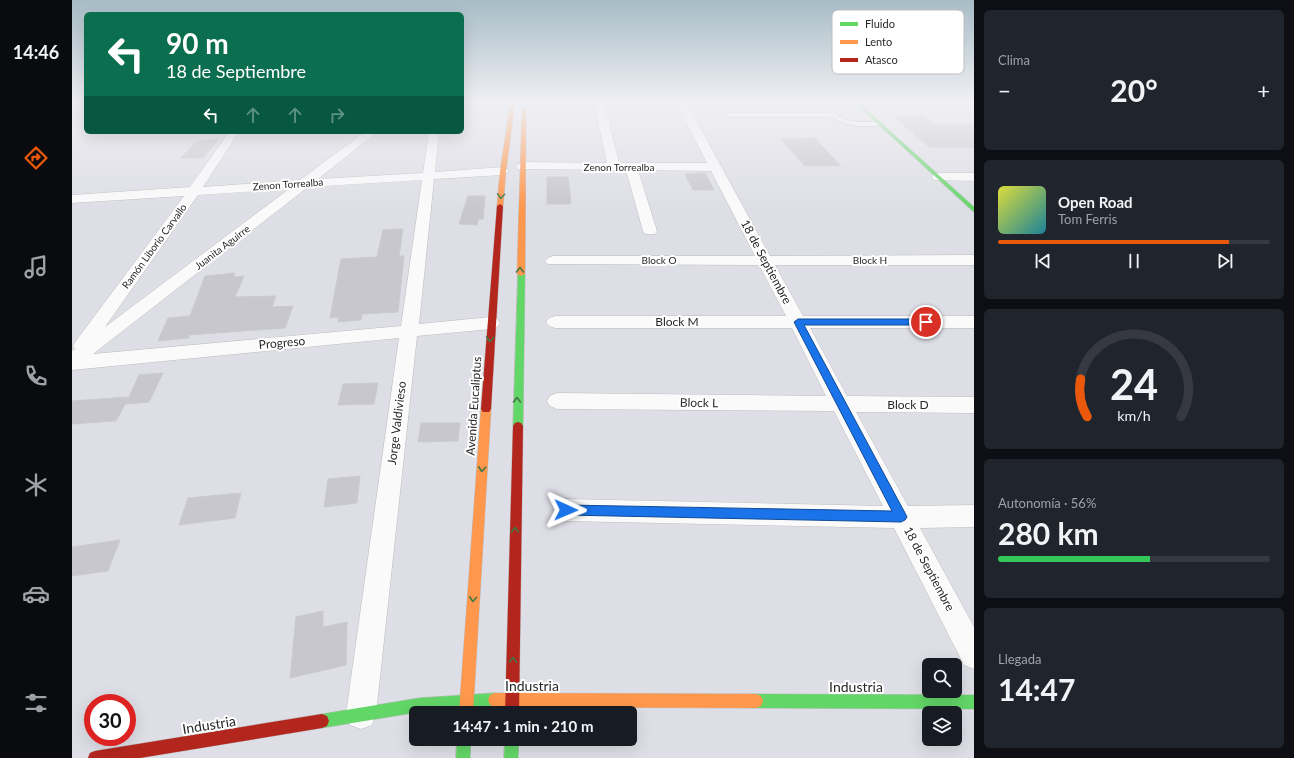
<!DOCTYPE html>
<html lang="es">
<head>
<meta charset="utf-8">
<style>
  body { margin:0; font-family:Lato,sans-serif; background:#20242c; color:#f1f3f6; height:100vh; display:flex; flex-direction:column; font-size:15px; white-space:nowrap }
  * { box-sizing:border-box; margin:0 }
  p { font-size:13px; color:#9ea1a6 }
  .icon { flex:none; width:22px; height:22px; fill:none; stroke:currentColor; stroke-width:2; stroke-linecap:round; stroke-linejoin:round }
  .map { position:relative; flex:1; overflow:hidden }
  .details { display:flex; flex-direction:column; gap:10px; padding:10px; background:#0d0f14; width:320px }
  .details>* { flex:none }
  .banner { position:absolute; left:12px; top:12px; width:380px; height:122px; border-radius:6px; box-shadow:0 4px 16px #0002; background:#0b6e4f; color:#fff; overflow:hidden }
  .controls { position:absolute; left:850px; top:658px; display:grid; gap:8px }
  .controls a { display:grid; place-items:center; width:40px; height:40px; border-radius:6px; background:#171b24; box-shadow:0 4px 16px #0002; font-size:20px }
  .speed { position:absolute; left:12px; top:694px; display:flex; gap:8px; font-size:20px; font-weight:700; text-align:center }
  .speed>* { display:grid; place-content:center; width:52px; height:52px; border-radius:50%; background:#171b24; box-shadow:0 4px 16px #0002; line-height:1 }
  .speed .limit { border:6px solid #d22; background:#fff; color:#111 }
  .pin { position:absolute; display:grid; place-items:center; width:34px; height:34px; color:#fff; margin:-17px; border:2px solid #fff; border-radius:50%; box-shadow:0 1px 4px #0007 }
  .me { position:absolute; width:44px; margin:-22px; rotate:91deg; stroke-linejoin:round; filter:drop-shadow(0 0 3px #0008) }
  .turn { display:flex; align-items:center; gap:14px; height:84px; padding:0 16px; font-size:18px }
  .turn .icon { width:52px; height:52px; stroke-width:2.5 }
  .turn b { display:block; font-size:28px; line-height:34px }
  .lanes { display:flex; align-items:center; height:38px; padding:0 16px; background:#0003; justify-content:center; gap:20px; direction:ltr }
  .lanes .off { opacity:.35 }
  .big { font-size:30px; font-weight:700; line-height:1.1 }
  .details .tile { flex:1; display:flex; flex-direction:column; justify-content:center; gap:6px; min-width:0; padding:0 14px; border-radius:6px; background:#20242c }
  .details .dial { align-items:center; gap:0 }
  .dial svg { height:104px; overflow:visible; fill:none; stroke:#363941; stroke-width:7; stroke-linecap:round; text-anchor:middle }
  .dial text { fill:#f1f3f6; stroke:none }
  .song { display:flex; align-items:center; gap:12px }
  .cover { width:48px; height:48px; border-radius:6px; background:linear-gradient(135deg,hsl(60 70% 55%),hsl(190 70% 35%)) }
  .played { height:4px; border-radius:2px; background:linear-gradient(90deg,#ea580c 85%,#363941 85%) }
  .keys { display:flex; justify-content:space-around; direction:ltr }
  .heat { display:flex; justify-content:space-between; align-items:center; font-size:22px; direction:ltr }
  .charge { height:6px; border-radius:3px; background:linear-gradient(90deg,#34c759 56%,#363941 0) }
  .trip { position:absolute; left:337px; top:706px; width:228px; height:40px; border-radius:6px; background:#171b24; box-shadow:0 4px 16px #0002; font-weight:700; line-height:40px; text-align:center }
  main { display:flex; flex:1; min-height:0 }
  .tabs { display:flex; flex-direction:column; width:72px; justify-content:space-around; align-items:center; background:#090b0e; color:#9ea1a6 }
  .tabs .icon { width:28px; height:28px }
  .tabs .active { color:#ea580c }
  .tabs b { font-size:18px; color:#f1f3f6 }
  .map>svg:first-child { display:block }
</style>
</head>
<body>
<main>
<nav class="tabs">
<b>14:46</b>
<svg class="icon active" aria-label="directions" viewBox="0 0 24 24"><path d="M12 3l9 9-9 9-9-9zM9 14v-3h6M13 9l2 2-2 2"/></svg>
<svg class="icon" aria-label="music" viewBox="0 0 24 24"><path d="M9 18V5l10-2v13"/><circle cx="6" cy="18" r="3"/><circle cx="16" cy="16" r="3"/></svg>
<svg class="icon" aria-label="phone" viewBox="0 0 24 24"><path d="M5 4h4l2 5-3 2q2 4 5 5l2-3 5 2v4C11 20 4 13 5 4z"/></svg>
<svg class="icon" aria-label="climate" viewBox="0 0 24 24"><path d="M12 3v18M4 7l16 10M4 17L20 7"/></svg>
<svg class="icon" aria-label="car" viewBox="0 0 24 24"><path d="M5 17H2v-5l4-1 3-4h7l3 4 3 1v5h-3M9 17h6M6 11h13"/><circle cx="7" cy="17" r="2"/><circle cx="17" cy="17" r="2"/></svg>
<svg class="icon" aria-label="filters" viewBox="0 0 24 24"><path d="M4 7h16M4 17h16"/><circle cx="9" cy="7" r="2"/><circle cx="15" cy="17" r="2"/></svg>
</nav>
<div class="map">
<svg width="902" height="758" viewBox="0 0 902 758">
  <rect width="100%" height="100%" fill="#dedee6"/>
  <g fill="#c7c7cd" stroke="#cacad1">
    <path d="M 821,116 L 852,116 L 861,124 L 902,124 L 902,148 L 857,147 Z"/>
    <path d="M 743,138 L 746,142 L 769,166 L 733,166 L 709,139 Z"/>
    <path d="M 147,139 L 131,158 L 109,158 L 125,141 Z"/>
    <path d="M 633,173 L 642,190 L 621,190 L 613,174 Z"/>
    <path d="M 475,177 L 496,177 L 499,204 L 475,204 Z"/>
    <path d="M 396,196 L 413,196 L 411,219 L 406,219 L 405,225 L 387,224 Z"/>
    <path d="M 331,229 L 327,256 L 332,256 L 326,312 L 290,314 L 289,320 L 266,322 L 267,317 L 258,318 L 269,259 L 305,257 L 311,230 Z"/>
    <path d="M 163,273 L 162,277 L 172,276 L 163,297 L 204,296 L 200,307 L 221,306 L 213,328 L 117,335 L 116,338 L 86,341 L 96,318 L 118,316 L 133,276 Z"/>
    <path d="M 91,373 L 77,402 L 53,404 L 57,397 L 44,421 L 0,424 L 0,401 L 57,397 L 67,375 Z"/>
    <path d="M 306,383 L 302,404 L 266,405 L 271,384 Z"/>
    <path d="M 349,423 L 388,423 L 386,441 L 346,442 Z"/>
    <path d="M 288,476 L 285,503 L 252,507 L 256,479 Z"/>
    <path d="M 169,493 L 163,518 L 107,525 L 116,498 Z"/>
    <path d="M 48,540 L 36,571 L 0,576 L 0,547 Z"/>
    <path d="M 251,611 L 251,627 L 275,622 L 274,665 L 218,678 L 224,617 Z"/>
  </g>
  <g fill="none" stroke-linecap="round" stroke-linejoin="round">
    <g stroke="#bcbcbc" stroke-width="2">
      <path id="lane" d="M 788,104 L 791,106 L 790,107 L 765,108 L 761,111 C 771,124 793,122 808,122 L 811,124 L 810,125 C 794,128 773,126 760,117 L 656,117 L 653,115 L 656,113 L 757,113 L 755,111 L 762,105 Z"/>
    </g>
    <g stroke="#bcbcbc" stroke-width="1">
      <g id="street">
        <path d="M 522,102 L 532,102 L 547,163 L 635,163 L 604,102 L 614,102 L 698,256 L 902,255 L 902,265 L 703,265 L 731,316 L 902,316 L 902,328 L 738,328 L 775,396 L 902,397 L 902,413 L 784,412 L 836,506 L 902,505 L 902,527 L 848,528 L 902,627 L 902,669 L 892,665 L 822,528 L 494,521 L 486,518 L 482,510 L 486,502 L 494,499 L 811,506 L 762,411 L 485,409 L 478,406 L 475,401 L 478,396 L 485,393 L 754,396 L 720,328 L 483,328 L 477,326 L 474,322 L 477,318 L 483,316 L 714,316 L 687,265 L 476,264 L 473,261 L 476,258 L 481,256 L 683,256 L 639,171 L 566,170 L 585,231 L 583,234 L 573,234 L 571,231 L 554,170 L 446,169 L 444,166 L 450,162 L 535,163 Z"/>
        <path d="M 157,132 L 167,132 L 131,187 L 228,180 L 293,132 L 305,132 L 246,179 L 351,173 L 357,132 L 367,132 L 363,172 L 431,167 L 437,171 L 431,175 L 362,179 L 347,324 L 419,317 L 425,319 L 428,323 L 425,327 L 419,329 L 345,336 L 304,714 L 300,725 L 289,729 L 278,725 L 274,714 L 327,338 L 0,370 L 0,351 L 3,349 L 1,346 L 4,341 L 112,196 L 0,203 L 0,195 L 118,187 ZM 350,180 L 329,326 L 21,354 L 236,187 ZM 217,189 L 33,327 L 126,195 Z"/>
        <path d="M 866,173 L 902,173 L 902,181 L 862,180 L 860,177 L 862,174 Z"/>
      </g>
    </g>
    <g stroke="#bcbcbc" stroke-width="1">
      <g id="fast">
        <path d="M 782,102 L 786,102 L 902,207 L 902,212 Z"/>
        <path d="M 446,272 L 452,272 L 453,274 L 451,426 L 449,429 L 446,430 L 443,429 L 441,426 Z"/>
        <path d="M 423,693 L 428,695 L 430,700 L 428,705 L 423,707 L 347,712 L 250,728 L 245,726 L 243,721 L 245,716 L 250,714 L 347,698 Z"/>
        <path d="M 684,694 L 902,695 L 902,709 L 684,708 L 679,706 L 677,701 L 679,696 Z"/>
        <path d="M 385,739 L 399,739 L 398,758 L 384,758 Z"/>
        <path d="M 433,739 L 447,739 L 446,758 L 432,758 Z"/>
      </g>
    </g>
    <g stroke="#bcbcbc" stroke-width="1">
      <g id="slow">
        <path d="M 439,102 L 443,102 L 434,171 L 431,206 L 428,208 L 425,206 L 428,171 Z"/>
        <path d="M 452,109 L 454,110 L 453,274 L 449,276 L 445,274 L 450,110 Z"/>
        <path d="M 414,405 L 417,406 L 419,409 L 401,713 L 387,713 L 409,409 L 411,406 Z"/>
        <path d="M 423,693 L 684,694 L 689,696 L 691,701 L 689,706 L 684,708 L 423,707 L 418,705 L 416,700 L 418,695 Z"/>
      </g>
    </g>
    <g stroke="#bcbcbc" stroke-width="1">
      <g id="jam">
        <path d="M 428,204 L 431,206 L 419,409 L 417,412 L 411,412 L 409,409 L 425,206 Z"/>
        <path d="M 446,422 L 449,423 L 451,426 L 447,713 L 433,713 L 441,426 L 443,423 Z"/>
        <path d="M 250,714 L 255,716 L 257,721 L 255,726 L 250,728 L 68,758 L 16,758 L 18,753 L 23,751 Z"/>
      </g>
    </g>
    <use href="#lane" fill="#fafafb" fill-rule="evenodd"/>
    <use href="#street" fill="#fafafb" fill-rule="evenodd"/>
    <use href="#fast" fill="#63d668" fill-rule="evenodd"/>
    <use href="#slow" fill="#ff974d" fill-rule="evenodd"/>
    <use href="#jam" fill="#b3261e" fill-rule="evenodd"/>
  </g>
  <defs><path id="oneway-chevron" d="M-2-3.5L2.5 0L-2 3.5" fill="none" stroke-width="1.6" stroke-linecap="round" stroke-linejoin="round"/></defs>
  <g stroke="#437645">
    <use href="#oneway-chevron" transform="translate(429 196) rotate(94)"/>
    <use href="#oneway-chevron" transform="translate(448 270) rotate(-89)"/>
    <use href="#oneway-chevron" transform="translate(418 339) rotate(94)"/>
    <use href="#oneway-chevron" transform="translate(445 400) rotate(-89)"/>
    <use href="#oneway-chevron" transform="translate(410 469) rotate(94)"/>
    <use href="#oneway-chevron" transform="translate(443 530) rotate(-89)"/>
    <use href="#oneway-chevron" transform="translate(401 599) rotate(94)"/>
    <use href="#oneway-chevron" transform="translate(441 660) rotate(-89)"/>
  </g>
  <linearGradient id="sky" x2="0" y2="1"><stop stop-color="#a7bcc6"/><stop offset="0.49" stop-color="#f0f0f4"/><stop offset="1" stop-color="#f0f0f4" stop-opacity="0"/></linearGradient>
  <rect width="902" height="208" fill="url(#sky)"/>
  <path fill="#1a73e8" stroke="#114b97" d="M 726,319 L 854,319 L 858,322 L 854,325 L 732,325 L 833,513 L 835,517 L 833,520 L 829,522 L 494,515 L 490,514 L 488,510 L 490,506 L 494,505 L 820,511 L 722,322 Z"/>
  <g text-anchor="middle" stroke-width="4" stroke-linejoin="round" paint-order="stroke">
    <g font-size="10" fill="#282828" stroke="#fff">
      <text x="547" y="171">Zenon Torrealba</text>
      <text transform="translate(216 184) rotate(-4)" y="4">Zenon Torrealba</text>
      <text transform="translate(82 246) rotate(-54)" y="4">Ramón Liborio Carvallo</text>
      <text transform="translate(150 247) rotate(-37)" y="4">Juanita Aguirre</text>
      <text x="587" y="264">Block O</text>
      <text x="798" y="264">Block H</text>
    </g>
    <g font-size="12" fill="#282828" stroke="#fff">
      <text transform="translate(694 262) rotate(62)" y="4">18 de Septiembre</text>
      <text x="605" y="326">Block M</text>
      <text transform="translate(210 343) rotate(-5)" y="4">Progreso</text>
      <text transform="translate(627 403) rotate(1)" y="4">Block L</text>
      <text x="836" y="409">Block D</text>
      <text transform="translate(402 406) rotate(-86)" y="4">Avenida Eucaliptus</text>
      <text transform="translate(325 423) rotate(-83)" y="4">Jorge Valdivieso</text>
      <text transform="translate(857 569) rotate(62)" y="4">18 de Septiembre</text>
    </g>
    <g font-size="14" fill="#282828" stroke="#fff">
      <text x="460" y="691">Industria</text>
      <text x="784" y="692">Industria</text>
      <text transform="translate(137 725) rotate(-9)" y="5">Industria</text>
    </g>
  </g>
  <rect x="760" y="10" width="132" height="64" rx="6" fill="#fff" stroke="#bebebe" stroke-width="1"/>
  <rect x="768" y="22" width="18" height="4" fill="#63d668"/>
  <rect x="768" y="40" width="18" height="4" fill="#ff974d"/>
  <rect x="768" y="58" width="18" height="4" fill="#b3261e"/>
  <g font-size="11" fill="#282828">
    <text x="793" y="28">Fluido</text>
    <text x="793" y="46">Lento</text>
    <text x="793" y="64">Atasco</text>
  </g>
</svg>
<div class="controls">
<a><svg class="icon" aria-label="search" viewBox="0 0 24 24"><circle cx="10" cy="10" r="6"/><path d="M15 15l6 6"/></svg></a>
<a><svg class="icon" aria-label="layers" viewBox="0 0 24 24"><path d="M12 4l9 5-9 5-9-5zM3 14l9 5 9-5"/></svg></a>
</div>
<div class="speed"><div class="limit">30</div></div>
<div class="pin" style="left:854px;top:322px;background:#d93025"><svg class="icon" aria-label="arrive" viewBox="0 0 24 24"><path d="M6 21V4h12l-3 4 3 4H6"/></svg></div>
<svg class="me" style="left:494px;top:510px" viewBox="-20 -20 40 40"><path d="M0-17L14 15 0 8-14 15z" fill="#1a73e8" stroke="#fff" stroke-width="4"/></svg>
<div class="trip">14:47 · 1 min · 210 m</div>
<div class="banner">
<div class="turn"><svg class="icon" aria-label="left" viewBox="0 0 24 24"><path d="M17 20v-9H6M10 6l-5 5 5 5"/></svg><div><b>90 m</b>18 de Septiembre</div></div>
<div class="lanes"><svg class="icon" aria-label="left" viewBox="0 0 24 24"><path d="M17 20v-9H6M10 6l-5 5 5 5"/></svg><svg class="icon off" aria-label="ahead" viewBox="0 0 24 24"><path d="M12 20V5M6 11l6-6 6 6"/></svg><svg class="icon off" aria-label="ahead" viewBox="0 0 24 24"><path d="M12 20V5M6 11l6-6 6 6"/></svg><svg class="icon off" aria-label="right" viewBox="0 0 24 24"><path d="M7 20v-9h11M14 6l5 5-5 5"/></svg></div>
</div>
</div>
<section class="details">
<div class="tile"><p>Clima</p>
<div class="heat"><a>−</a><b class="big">20°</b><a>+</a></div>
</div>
<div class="tile">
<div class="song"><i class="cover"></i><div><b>Open Road</b><p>Tom Ferris</p></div></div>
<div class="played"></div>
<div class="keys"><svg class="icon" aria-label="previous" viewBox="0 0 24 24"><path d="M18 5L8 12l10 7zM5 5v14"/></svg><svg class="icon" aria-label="pause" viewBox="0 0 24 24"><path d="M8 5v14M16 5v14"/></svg><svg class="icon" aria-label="next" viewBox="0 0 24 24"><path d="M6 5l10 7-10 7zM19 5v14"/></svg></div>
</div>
<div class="tile dial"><svg viewBox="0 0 100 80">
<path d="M14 69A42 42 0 1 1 86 69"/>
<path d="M14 69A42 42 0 0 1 9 40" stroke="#ea580c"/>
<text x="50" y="56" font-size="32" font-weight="700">24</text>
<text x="50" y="72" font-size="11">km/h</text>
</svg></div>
<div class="tile"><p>Autonomía · 56%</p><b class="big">280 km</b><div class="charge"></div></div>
<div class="tile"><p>Llegada</p><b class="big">14:47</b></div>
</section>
</main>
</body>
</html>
